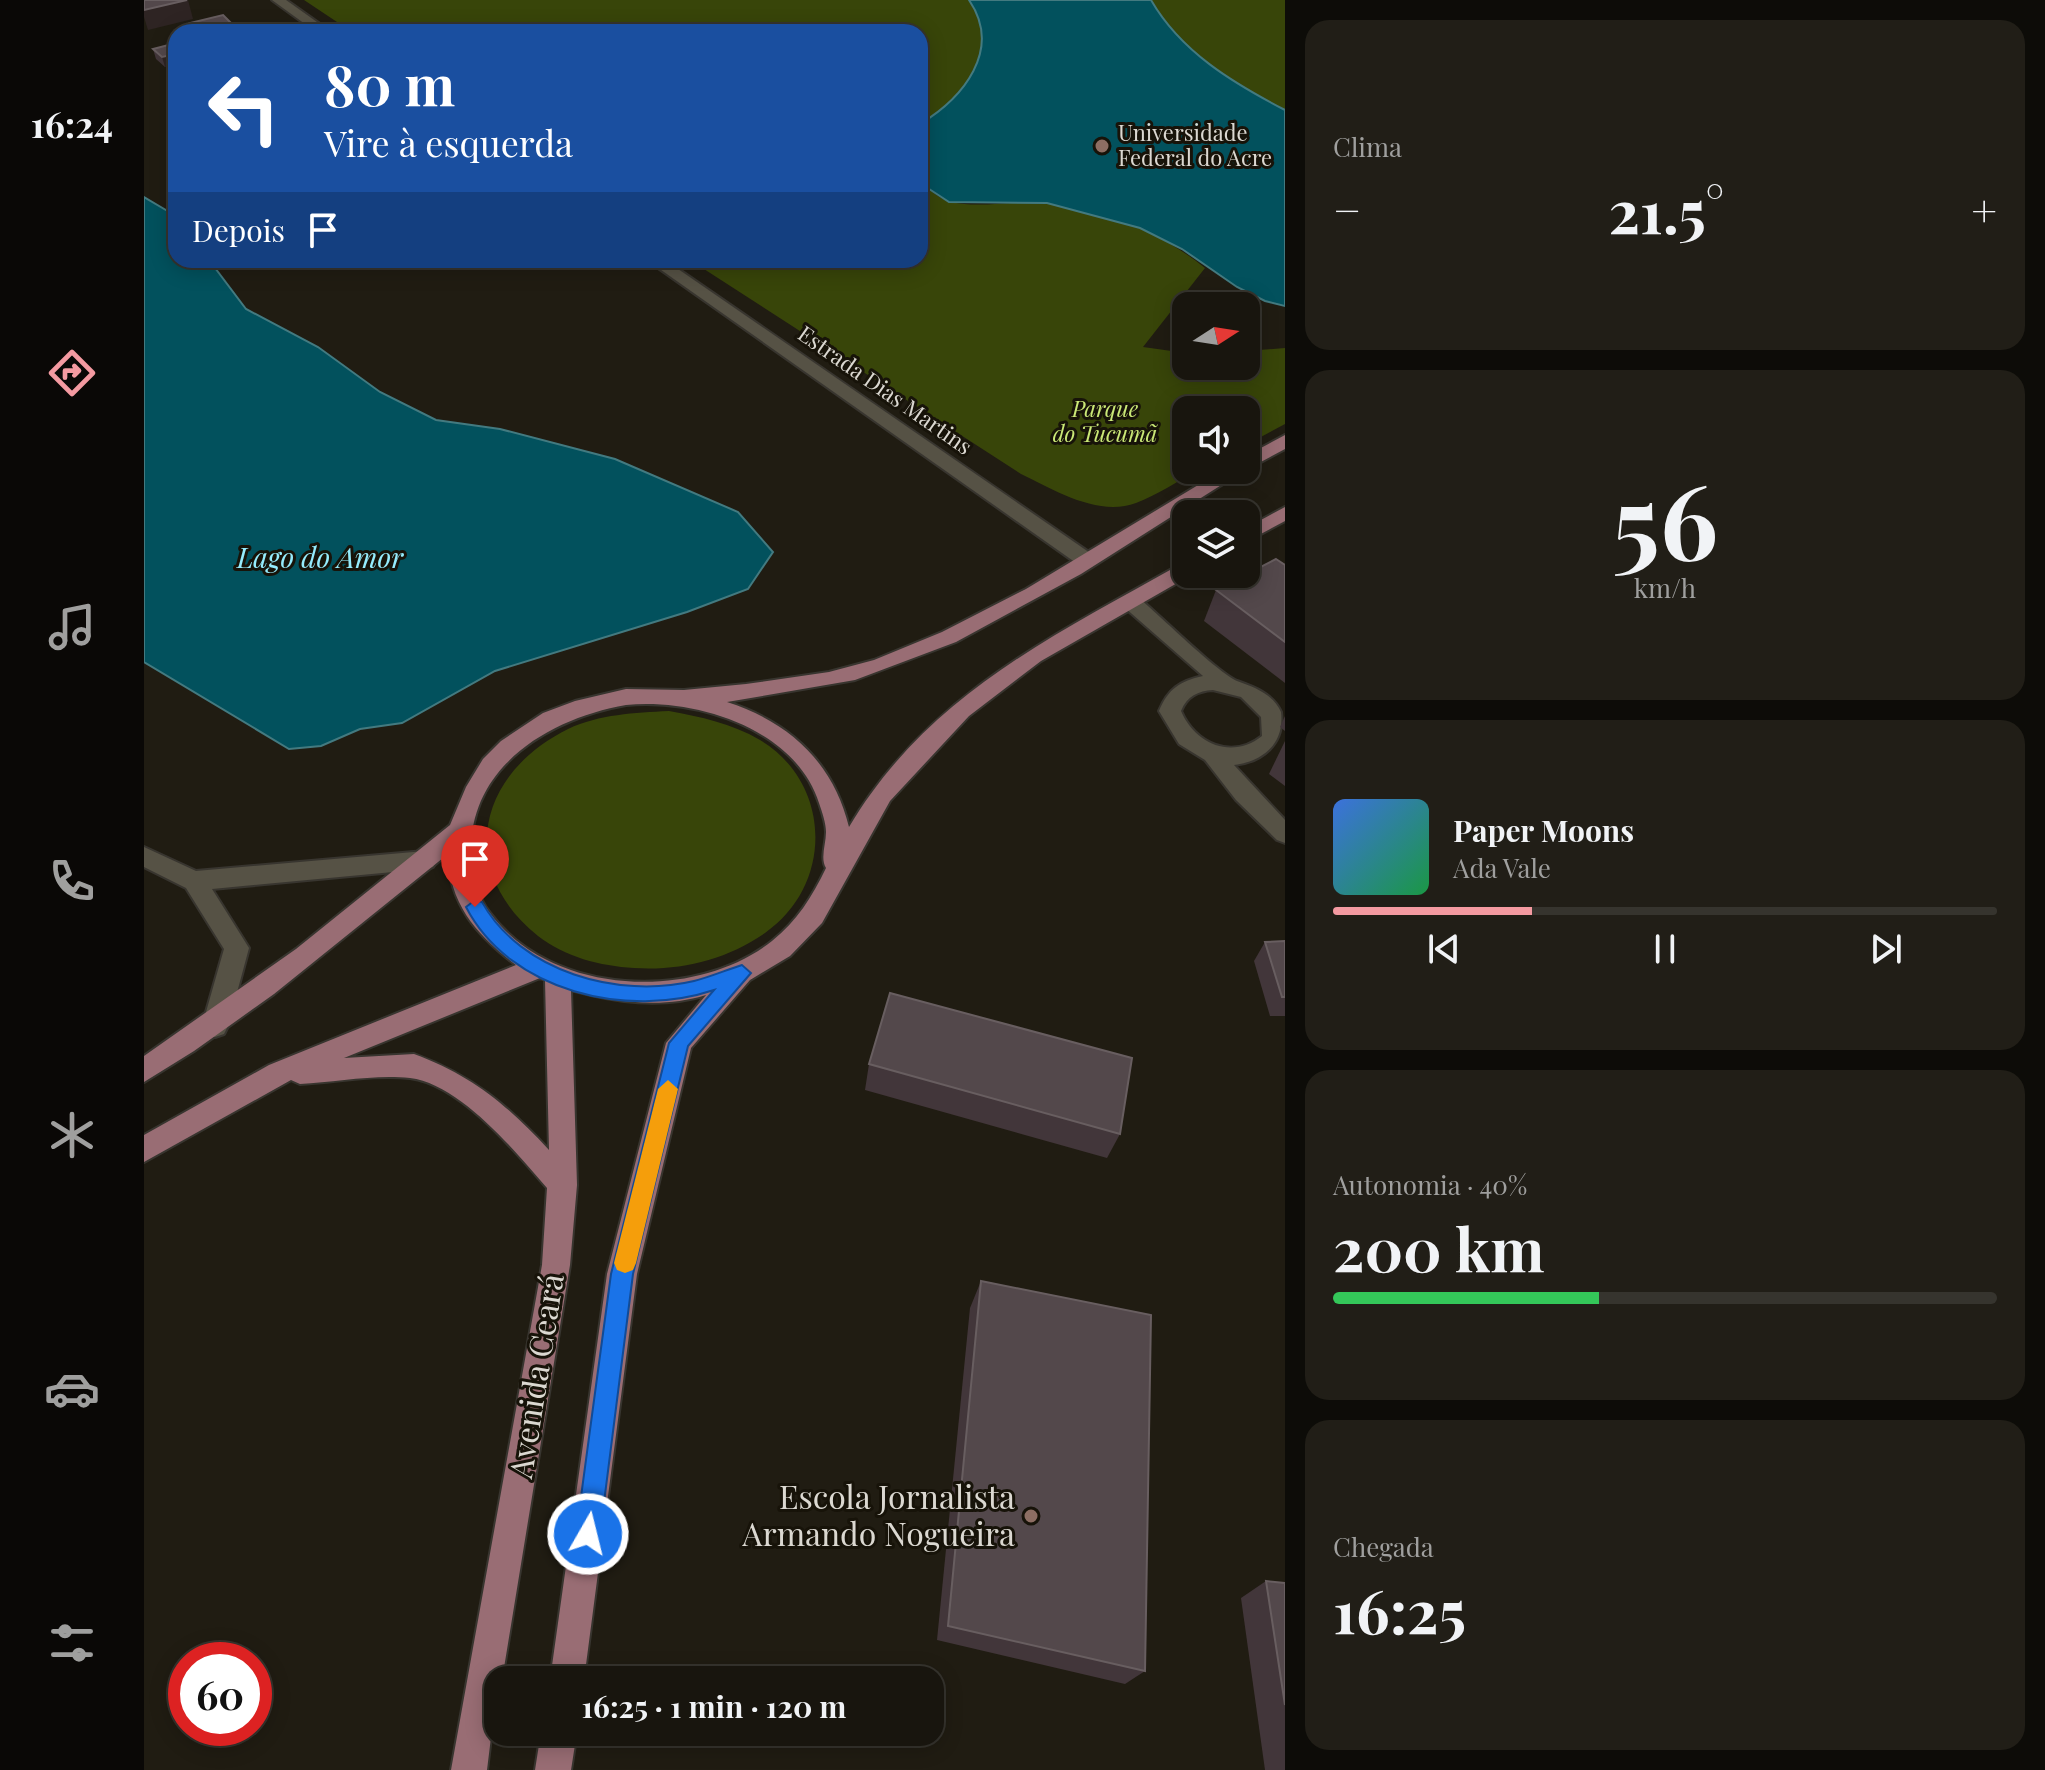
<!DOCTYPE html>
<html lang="pt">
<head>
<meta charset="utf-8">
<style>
  body { margin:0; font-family:"Playfair Display",serif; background:#211e17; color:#f1f3f6; height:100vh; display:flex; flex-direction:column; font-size:30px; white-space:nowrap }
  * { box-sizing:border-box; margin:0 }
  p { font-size:26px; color:#9f9f9e }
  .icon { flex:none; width:44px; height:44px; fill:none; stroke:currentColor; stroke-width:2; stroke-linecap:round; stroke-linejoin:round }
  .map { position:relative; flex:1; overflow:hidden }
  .details { display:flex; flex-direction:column; gap:20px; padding:20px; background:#0d0c08; width:760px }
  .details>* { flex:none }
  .hud { position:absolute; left:24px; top:24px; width:760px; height:244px; border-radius:24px; box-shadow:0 4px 20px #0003,0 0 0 2px #36342e; background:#1a4fa0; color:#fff; overflow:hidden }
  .needle { width:52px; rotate:78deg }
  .controls { position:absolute; left:1028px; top:292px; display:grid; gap:16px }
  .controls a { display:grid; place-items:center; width:88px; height:88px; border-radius:16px; background:#18150e; box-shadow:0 4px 20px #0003,0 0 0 2px #36342e; font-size:40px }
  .speed { position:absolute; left:24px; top:1642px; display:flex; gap:16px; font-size:40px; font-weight:700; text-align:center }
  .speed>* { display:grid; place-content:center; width:104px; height:104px; border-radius:50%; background:#18150e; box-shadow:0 4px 20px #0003,0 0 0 2px #36342e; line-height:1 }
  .speed .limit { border:12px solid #d22; background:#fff; color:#111 }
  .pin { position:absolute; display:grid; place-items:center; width:68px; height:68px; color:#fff; margin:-82px -34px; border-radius:50% 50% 50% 0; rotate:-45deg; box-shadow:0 0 8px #0007 }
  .pin .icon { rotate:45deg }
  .me { position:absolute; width:88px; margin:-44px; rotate:8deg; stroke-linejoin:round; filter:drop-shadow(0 0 6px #0008) }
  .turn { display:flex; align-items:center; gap:28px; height:168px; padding:0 24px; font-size:36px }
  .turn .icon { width:104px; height:104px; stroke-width:2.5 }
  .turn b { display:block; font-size:56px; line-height:68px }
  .then { display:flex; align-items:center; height:76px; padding:0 24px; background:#0003; gap:16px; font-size:30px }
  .big { font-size:60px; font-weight:700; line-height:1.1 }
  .details .tile { flex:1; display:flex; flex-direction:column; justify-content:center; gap:12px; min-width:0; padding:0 28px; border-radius:24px; background:#211e17 }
  .details .dial { align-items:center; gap:0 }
  .dial b { font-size:104px; line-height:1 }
  .song { display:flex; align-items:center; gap:24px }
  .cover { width:96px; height:96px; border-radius:12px; background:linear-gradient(135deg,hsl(220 70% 55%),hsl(140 70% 35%)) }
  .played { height:8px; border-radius:4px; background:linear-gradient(90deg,#f49aa1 30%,#36342e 30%) }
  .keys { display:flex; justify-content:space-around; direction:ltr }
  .heat { display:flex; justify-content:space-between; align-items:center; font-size:44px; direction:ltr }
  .charge { height:12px; border-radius:6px; background:linear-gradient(90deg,#34c759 40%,#36342e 0) }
  .trip { position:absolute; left:340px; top:1666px; width:460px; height:80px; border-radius:24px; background:#18150e; box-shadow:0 4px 20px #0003,0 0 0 2px #36342e; font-weight:700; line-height:80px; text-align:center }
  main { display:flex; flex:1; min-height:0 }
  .menu { display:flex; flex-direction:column; width:144px; justify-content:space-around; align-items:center; background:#0a0806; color:#9f9f9e }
  .menu .icon { width:56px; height:56px }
  .menu .active { color:#f49aa1 }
  .menu b { font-size:36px; color:#f1f3f6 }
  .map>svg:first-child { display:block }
</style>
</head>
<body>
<main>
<nav class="menu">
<b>16:24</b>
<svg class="icon active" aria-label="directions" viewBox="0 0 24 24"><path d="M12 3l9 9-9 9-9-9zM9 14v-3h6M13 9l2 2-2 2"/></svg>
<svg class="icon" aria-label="music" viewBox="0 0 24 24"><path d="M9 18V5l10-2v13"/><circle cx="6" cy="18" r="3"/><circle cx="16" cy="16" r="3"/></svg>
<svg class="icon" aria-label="phone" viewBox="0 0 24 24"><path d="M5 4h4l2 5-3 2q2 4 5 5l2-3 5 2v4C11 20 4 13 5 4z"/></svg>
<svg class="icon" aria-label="climate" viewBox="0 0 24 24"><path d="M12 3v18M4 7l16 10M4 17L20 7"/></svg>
<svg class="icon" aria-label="car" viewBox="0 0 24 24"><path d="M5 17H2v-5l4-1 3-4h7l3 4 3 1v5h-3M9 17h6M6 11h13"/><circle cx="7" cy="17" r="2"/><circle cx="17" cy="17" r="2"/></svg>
<svg class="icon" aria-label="filters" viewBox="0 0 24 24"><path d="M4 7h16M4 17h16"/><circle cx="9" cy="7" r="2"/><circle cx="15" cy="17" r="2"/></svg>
</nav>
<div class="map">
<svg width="1141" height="1770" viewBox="0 0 1141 1770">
  <rect width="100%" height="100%" fill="#201c12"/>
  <g fill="#384509">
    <path d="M 160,0 L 825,0 C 859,50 819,98 776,124 L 776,32 L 208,32 Z"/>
    <path d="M 1007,0 L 1141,0 L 1141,110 C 1089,83 1037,52 1007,0 Z"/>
    <path d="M 776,183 C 785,189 797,200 807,202 C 839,209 873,199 905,203 C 961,211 1017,232 1061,268 L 999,347 L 1042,353 L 1042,366 L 1102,366 L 1102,351 L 1141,348 L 1141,424 L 1102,445 L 1102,410 L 1042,410 L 1042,470 L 1054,470 C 1034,481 1013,495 992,503 C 954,517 910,490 877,474 L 546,260 L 776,260 Z"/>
    <path d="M 525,711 C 557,717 587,723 616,740 C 688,783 690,885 621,933 C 582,960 536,971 490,968 C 456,966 421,957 394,936 C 312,870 333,774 424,729 C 456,714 490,713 525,711 Z"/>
  </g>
  <g fill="#02515d" stroke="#437a80" stroke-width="2">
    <path d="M 825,0 L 1007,0 C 1037,52 1089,83 1141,110 L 1141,306 L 1121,301 L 1093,287 L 1038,249 L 996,228 L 903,203 L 805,202 L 776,183 L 776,124 C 819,98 859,50 825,0 Z"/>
    <path d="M 0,197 L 32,216 L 32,260 L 65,260 L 102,309 L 174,347 L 236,392 L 292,420 L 356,429 L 471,459 L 594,512 L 629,552 L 604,589 L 543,612 L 351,671 L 258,723 L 216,729 L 177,746 L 145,749 L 0,662 Z"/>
  </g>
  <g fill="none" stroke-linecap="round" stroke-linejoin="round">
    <g stroke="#38352f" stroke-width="4">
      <path id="lane" d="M 987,595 L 994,597 C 1015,615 1073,672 1093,681 C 1110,687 1129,694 1137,712 C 1141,745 1117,762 1090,765 L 1141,820 L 1141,843 L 1133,840 L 1092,800 L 1061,760 L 1035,744 L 1015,711 C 1024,689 1036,681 1059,676 L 980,607 L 977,602 ZM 1069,690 L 1097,697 L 1117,717 L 1118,736 C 1088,760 1051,744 1037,711 C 1043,696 1054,691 1069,690 Z"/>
    </g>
    <g stroke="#38352f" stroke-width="4">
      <path id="street" d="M 0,847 L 52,871 L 281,851 L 289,853 L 293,860 L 289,867 L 281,869 L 68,889 L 105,948 L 84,1026 L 80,1034 L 71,1037 L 62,1034 L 58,1026 L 80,949 L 42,888 L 0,867 Z"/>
    </g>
    <g stroke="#38352f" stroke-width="4">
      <g id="secondary">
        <path d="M 128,0 L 142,0 L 187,32 L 172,32 Z"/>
        <path d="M 503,260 L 521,260 L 949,555 L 952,560 L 949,565 L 935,565 Z"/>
      </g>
    </g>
    <g stroke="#38352f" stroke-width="4">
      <g id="primary">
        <path d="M 1141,435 L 1141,449 L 1102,470 L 1102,456 Z"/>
        <path d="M 1079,470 L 1101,470 L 937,574 L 812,642 L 711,680 L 583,702 C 645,722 689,762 705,827 C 783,696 907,637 1035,565 L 1042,563 L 1042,574 L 1049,574 L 897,661 L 825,716 L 746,801 L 678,923 L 646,956 L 606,980 L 547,1048 L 493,1274 L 440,1680 L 406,1680 L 463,1274 L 522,1043 L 562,995 C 517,1009 471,1002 427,990 L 433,1185 L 426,1265 L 358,1680 L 354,1680 L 343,1770 L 307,1770 L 398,1265 L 403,1188 C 372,1152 316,1084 266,1078 C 232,1074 191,1082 156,1084 L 147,1080 L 0,1162 L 0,1135 L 125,1065 L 372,965 C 334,936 305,905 304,854 L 130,994 L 50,1051 L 0,1082 L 0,1056 L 152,949 L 306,825 L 322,787 L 339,759 L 357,741 L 399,713 L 431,701 L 482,689 L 540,690 L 602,684 L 685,672 L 730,660 L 798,632 L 882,589 ZM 482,705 C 551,698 651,728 675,803 C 678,812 682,823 682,832 C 682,844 676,858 682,868 C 668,897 653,921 628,941 C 551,1002 407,996 346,913 C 332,896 328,872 327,850 C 327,764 408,718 482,705 ZM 396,978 L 401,980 L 405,1150 C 363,1105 329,1076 270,1054 L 200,1058 Z"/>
        <path d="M 1141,507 L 1141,521 L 1102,542 L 1102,528 Z"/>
        <path d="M 397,1732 L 433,1732 L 427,1770 L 391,1770 Z"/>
      </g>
    </g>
    <use href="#lane" fill="#565245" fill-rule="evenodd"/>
    <use href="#street" fill="#565245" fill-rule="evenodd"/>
    <use href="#secondary" fill="#565245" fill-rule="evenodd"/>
    <use href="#primary" fill="#996d74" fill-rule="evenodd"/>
  </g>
  <g fill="#42363a">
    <path d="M 46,23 L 88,24 L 89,27 L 105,32 L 49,32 Z"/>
    <path d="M 32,43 L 32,64 L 21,67 L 12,59 L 9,49 Z"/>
    <path d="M 1141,565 L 1141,683 L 1060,621 L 1072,590 Z"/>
    <path d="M 1141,716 L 1141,731 L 1136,727 Z"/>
    <path d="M 1141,741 L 1141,786 L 1125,774 Z"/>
    <path d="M 1141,941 L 1141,1016 L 1126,1016 L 1110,961 L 1121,942 Z"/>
    <path d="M 725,1064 L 976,1134 L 963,1158 L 721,1090 Z"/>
    <path d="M 837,1281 L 1001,1671 L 981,1684 L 793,1640 L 826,1308 Z"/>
    <path d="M 1122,1581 L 1141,1583 L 1141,1770 L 1121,1770 L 1097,1598 Z"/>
  </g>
  <g fill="#2e2423">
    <path d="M 44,0 L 49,19 L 4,30 L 0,17 L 0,10 Z"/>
    <path d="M 88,24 L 90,32 L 56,32 Z"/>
    <path d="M 32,54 L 32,64 L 21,67 L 18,57 Z"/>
  </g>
  <g fill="#53484b" stroke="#685e60" stroke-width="2">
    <path d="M 0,0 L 43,0 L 0,10 Z"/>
    <path d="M 79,15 L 88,24 L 55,32 L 46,23 Z"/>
    <path d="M 98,25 L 105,32 L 67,32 Z"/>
    <path d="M 32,43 L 32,54 L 18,57 L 9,49 Z"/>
    <path d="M 1132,559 L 1141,565 L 1141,642 L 1072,590 Z"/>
    <path d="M 1141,941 L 1141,997 L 1138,997 L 1121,942 Z"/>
    <path d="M 746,993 L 988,1058 L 976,1134 L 725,1064 Z"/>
    <path d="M 837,1281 L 1007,1315 L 1001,1671 L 804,1626 Z"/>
    <path d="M 1122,1581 L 1141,1583 L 1141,1705 Z"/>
  </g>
  <path fill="#1a73e8" stroke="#114b97" stroke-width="2" d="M 331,900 L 338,902 C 377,972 474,999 550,981 C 566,977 582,970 598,965 L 607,973 L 544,1046 L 489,1274 L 456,1534 L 453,1543 L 444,1546 L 435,1543 L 432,1534 L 467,1274 L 525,1043 L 570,990 C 484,1019 366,992 322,907 Z"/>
  <path fill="#f59e0b" d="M 524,1080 L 534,1089 L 492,1263 L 489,1270 L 481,1273 L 473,1270 L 470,1263 L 514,1089 Z"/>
  <g fill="#8d6e63" stroke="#171309" stroke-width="3">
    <circle cx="958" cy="146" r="8"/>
    <circle cx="887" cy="1516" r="8"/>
  </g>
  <g text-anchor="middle" stroke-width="6" stroke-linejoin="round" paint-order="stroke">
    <g font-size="22" fill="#dbd8d1" stroke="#171309" text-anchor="start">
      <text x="974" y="141">Universidade<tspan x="974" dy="25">Federal do Acre</tspan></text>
    </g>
    <g font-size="22" fill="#dbd8d1" stroke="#171309">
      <text transform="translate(741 390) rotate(35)" y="8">Estrada Dias Martins</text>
    </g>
    <g font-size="22" font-style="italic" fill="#cbe977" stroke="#171309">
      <text x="961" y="417">Parque<tspan x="961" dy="25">do Tucumã</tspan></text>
    </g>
    <g font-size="28" font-style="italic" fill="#95ecfd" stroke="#171309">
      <text x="176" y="568">Lago do Amor</text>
    </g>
    <g font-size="32" fill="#dbd8d1" stroke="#171309">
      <text transform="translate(393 1376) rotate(-81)" y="11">Avenida Ceará</text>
    </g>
    <g font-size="32" fill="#dbd8d1" stroke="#171309" text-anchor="end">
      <text x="871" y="1509">Escola Jornalista<tspan x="871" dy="37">Armando Nogueira</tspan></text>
    </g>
  </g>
</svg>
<div class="controls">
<a><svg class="needle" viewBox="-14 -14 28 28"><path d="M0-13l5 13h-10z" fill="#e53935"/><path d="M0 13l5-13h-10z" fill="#9f9f9e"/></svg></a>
<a><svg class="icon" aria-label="sound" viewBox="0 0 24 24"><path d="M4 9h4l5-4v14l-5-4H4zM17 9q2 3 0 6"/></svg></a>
<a><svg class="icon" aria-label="layers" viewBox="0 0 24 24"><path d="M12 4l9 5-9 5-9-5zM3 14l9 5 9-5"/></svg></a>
</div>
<div class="speed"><div class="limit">60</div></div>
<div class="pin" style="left:331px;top:907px;background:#d93025"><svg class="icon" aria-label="arrive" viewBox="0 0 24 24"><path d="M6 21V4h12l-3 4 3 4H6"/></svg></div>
<svg class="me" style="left:444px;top:1534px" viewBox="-20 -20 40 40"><circle r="17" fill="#1a73e8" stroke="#fff" stroke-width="3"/><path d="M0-11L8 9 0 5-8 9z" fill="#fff"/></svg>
<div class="trip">16:25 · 1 min · 120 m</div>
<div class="hud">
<div class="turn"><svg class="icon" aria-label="left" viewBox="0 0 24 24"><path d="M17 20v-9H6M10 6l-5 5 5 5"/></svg><div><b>80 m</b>Vire à esquerda</div></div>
<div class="then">Depois<svg class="icon" aria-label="arrive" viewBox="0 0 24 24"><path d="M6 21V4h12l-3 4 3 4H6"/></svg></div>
</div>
</div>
<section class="details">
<div class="tile"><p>Clima</p>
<div class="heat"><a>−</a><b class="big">21.5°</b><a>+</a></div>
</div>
<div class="tile dial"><b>56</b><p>km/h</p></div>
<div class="tile">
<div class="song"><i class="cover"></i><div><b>Paper Moons</b><p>Ada Vale</p></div></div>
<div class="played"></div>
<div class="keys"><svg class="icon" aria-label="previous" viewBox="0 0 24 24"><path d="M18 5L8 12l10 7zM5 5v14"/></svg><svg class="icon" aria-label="pause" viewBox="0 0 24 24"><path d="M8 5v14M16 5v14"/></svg><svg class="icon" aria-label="next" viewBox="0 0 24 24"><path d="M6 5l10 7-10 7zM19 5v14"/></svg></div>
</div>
<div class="tile"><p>Autonomia · 40%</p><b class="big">200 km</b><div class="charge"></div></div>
<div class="tile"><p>Chegada</p><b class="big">16:25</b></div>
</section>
</main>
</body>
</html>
